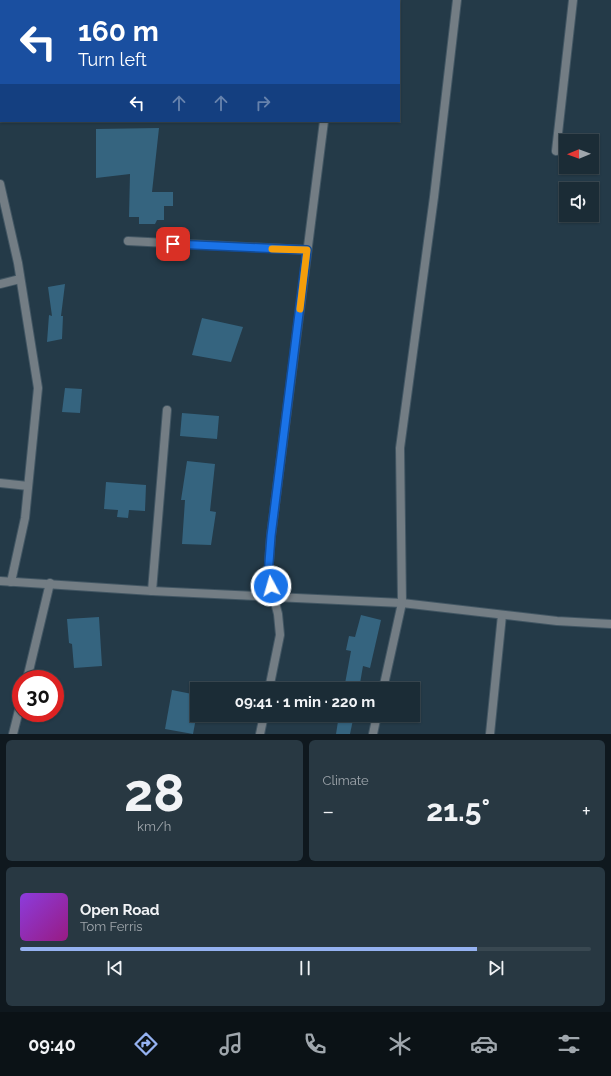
<!DOCTYPE html>
<html lang="en">
<head>
<meta charset="utf-8">
<style>
  body { margin:0; font-family:Raleway,sans-serif; background:#283842; color:#f1f3f6; height:100vh; display:flex; flex-direction:column; font-size:15px; white-space:nowrap }
  * { box-sizing:border-box; margin:0 }
  p { font-size:13px; color:#a0a7ad }
  .icon { flex:none; width:22px; height:22px; fill:none; stroke:currentColor; stroke-width:2; stroke-linecap:round; stroke-linejoin:round }
  .map { position:relative; height:734px; overflow:hidden }
  .drawer { display:flex; flex-direction:column; gap:6px; padding:6px; background:#0f181e; flex:1 }
  .drawer>* { flex:none }
  .top-card { position:absolute; left:0px; top:0px; width:400px; height:122px; box-shadow:0 1px 3px #0004,0 0 0 1px #394851; background:#1a4fa0; color:#fff; overflow:hidden }
  .needle { width:26px; rotate:269deg }
  .buttons { position:absolute; left:559px; top:134px; display:grid; gap:8px }
  .buttons a { display:grid; place-items:center; width:40px; height:40px; border-radius:0px; background:#1b2c36; box-shadow:0 1px 3px #0004,0 0 0 1px #394851; font-size:20px }
  .speed { position:absolute; left:12px; top:670px; display:flex; gap:8px; font-size:20px; font-weight:700; text-align:center }
  .speed>* { display:grid; place-content:center; width:52px; height:52px; border-radius:50%; background:#1b2c36; box-shadow:0 1px 3px #0004,0 0 0 1px #394851; line-height:1 }
  .speed .limit { border:6px solid #d22; background:#fff; color:#111 }
  .pin { position:absolute; display:grid; place-items:center; width:34px; height:34px; color:#fff; margin:-17px; border-radius:8px; box-shadow:0 2px 6px #0006 }
  .me { position:absolute; width:44px; margin:-22px; rotate:354deg; stroke-linejoin:round; filter:drop-shadow(0 0 3px #0008) }
  .turn { display:flex; align-items:center; gap:14px; height:84px; padding:0 12px; font-size:18px }
  .turn .icon { width:52px; height:52px; stroke-width:2.5 }
  .turn b { display:block; font-size:28px; line-height:34px }
  .lanes { display:flex; align-items:center; height:38px; padding:0 12px; background:#0003; justify-content:center; gap:20px; direction:ltr }
  .lanes .off { opacity:.35 }
  .big { font-size:30px; font-weight:700; line-height:1.1 }
  .drawer .tile { flex:1; display:flex; flex-direction:column; justify-content:center; gap:6px; min-width:0; padding:0 14px; border-radius:6px; background:#283842 }
  .drawer .dial { align-items:center; gap:0 }
  .dial b { font-size:52px; line-height:1 }
  .song { display:flex; align-items:center; gap:12px }
  .cover { width:48px; height:48px; border-radius:6px; background:linear-gradient(135deg,hsl(270 70% 55%),hsl(310 70% 35%)) }
  .played { height:4px; border-radius:2px; background:linear-gradient(90deg,#95b2f1 80%,#394851 80%) }
  .keys { display:flex; justify-content:space-around; direction:ltr }
  .heat { display:flex; justify-content:space-between; align-items:center; font-size:22px; direction:ltr }
  .drawer .tiles { flex:1; display:grid; gap:6px; grid-template-columns:1fr 1fr }
  .tile:last-child { grid-column:span 2 }
  .trip { position:absolute; left:190px; top:682px; width:230px; height:40px; border-radius:0px; background:#1b2c36; box-shadow:0 1px 3px #0004,0 0 0 1px #394851; font-weight:700; line-height:40px; text-align:center }
  .tabs { display:flex; height:64px; justify-content:space-around; align-items:center; background:#0b1216; color:#a0a7ad }
  .tabs .icon { width:28px; height:28px }
  .tabs .selected { color:#95b2f1 }
  .tabs b { font-size:18px; color:#f1f3f6 }
  .map>svg:first-child { display:block }
</style>
</head>
<body>
<div class="map">
<svg width="611" height="734" viewBox="0 0 611 734">
  <rect width="100%" height="100%" fill="#243a48"/>
  <g fill="#35647f">
    <path d="M 159,128 L 152,192 L 173,192 L 173,206 L 164,206 L 164,220 L 157,220 L 155,224 L 139,224 L 139,217 L 129,217 L 130,174 L 96,178 L 96,129 Z"/>
    <path d="M 65,284 L 61,316 L 63,316 L 62,339 L 47,342 L 49,315 L 52,316 L 48,287 Z"/>
    <path d="M 202,318 L 243,327 L 231,362 L 192,355 Z"/>
    <path d="M 65,388 L 82,389 L 80,413 L 62,412 Z"/>
    <path d="M 182,413 L 219,416 L 217,439 L 180,436 Z"/>
    <path d="M 187,461 L 215,464 L 210,511 L 216,512 L 211,545 L 182,544 L 185,500 L 181,500 Z"/>
    <path d="M 106,482 L 146,485 L 145,511 L 129,510 L 128,518 L 117,517 L 118,510 L 104,509 Z"/>
    <path d="M 361,615 L 381,620 L 370,668 L 363,666 L 359,689 L 344,689 L 351,651 L 346,650 L 349,636 L 355,637 Z"/>
    <path d="M 99,617 L 102,666 L 74,668 L 72,644 L 69,643 L 67,619 Z"/>
    <path d="M 172,690 L 197,695 L 197,713 L 193,734 L 165,729 Z"/>
    <path d="M 339,715 L 354,715 L 350,734 L 336,734 Z"/>
  </g>
  <g fill="none" stroke-linecap="round" stroke-linejoin="round">
    <g stroke="#425663" stroke-width="10">
      <g id="street">
        <path d="M 214,1 L 214,0"/>
        <path d="M 338,1 L 338,0"/>
        <path d="M 556,151 L 573,0"/>
        <path d="M 0,184 L 18,263 L 38,388 L 25,518 L 11,582"/>
        <path d="M 128,241 L 307,250"/>
        <path d="M 0,284 L 20,279"/>
        <path d="M 0,483 L 28,486"/>
        <path d="M 0,581 L 152,591 L 402,603 L 557,621 L 611,624"/>
        <path d="M 152,591 L 167,410"/>
        <path d="M 27,679 L 50,583"/>
        <path d="M 269,689 L 280,635 L 278,614 L 268,576 L 271,536 L 324,121"/>
        <path d="M 383,689 L 402,603 L 400,448 L 434,197 L 457,0"/>
        <path d="M 13,734 L 21,702"/>
        <path d="M 260,734 L 264,715"/>
        <path d="M 373,734 L 377,715"/>
        <path d="M 490,734 L 502,615"/>
      </g>
    </g>
    <use href="#street" stroke="#737d84" stroke-width="8"/>
  </g>
  <g fill="none" stroke-linecap="round" stroke-linejoin="round">
    <g stroke="#114b97" stroke-width="10">
      <path id="route" d="M 173,244 L 307,250 L 271,536 L 268,576 L 271,586"/>
    </g>
    <use href="#route" stroke="#1a73e8" stroke-width="7"/>
    <path stroke="#f59e0b" stroke-width="7" d="M 272,249 L 307,250 L 300,309"/>
  </g>
</svg>
<div class="buttons">
<a><svg class="needle" viewBox="-14 -14 28 28"><path d="M0-13l5 13h-10z" fill="#e53935"/><path d="M0 13l5-13h-10z" fill="#a0a7ad"/></svg></a>
<a><svg class="icon" aria-label="sound" viewBox="0 0 24 24"><path d="M4 9h4l5-4v14l-5-4H4zM17 9q2 3 0 6"/></svg></a>
</div>
<div class="speed"><div class="limit">30</div></div>
<div class="pin" style="left:173px;top:244px;background:#d93025"><svg class="icon" aria-label="arrive" viewBox="0 0 24 24"><path d="M6 21V4h12l-3 4 3 4H6"/></svg></div>
<svg class="me" style="left:271px;top:586px" viewBox="-20 -20 40 40"><circle r="17" fill="#1a73e8" stroke="#fff" stroke-width="3"/><path d="M0-11L8 9 0 5-8 9z" fill="#fff"/></svg>
<div class="trip">09:41 · 1 min · 220 m</div>
<div class="top-card">
<div class="turn"><svg class="icon" aria-label="left" viewBox="0 0 24 24"><path d="M17 20v-9H6M10 6l-5 5 5 5"/></svg><div><b>160 m</b>Turn left</div></div>
<div class="lanes"><svg class="icon" aria-label="left" viewBox="0 0 24 24"><path d="M17 20v-9H6M10 6l-5 5 5 5"/></svg><svg class="icon off" aria-label="ahead" viewBox="0 0 24 24"><path d="M12 20V5M6 11l6-6 6 6"/></svg><svg class="icon off" aria-label="ahead" viewBox="0 0 24 24"><path d="M12 20V5M6 11l6-6 6 6"/></svg><svg class="icon off" aria-label="right" viewBox="0 0 24 24"><path d="M7 20v-9h11M14 6l5 5-5 5"/></svg></div>
</div>
</div>
<section class="drawer">
<div class="tiles">
<div class="tile dial"><b>28</b><p>km/h</p></div>
<div class="tile"><p>Climate</p>
<div class="heat"><a>−</a><b class="big">21.5°</b><a>+</a></div>
</div>
<div class="tile">
<div class="song"><i class="cover"></i><div><b>Open Road</b><p>Tom Ferris</p></div></div>
<div class="played"></div>
<div class="keys"><svg class="icon" aria-label="previous" viewBox="0 0 24 24"><path d="M18 5L8 12l10 7zM5 5v14"/></svg><svg class="icon" aria-label="pause" viewBox="0 0 24 24"><path d="M8 5v14M16 5v14"/></svg><svg class="icon" aria-label="next" viewBox="0 0 24 24"><path d="M6 5l10 7-10 7zM19 5v14"/></svg></div>
</div>
</div>
</section>
<nav class="tabs">
<b>09:40</b>
<svg class="icon selected" aria-label="directions" viewBox="0 0 24 24"><path d="M12 3l9 9-9 9-9-9zM9 14v-3h6M13 9l2 2-2 2"/></svg>
<svg class="icon" aria-label="music" viewBox="0 0 24 24"><path d="M9 18V5l10-2v13"/><circle cx="6" cy="18" r="3"/><circle cx="16" cy="16" r="3"/></svg>
<svg class="icon" aria-label="phone" viewBox="0 0 24 24"><path d="M5 4h4l2 5-3 2q2 4 5 5l2-3 5 2v4C11 20 4 13 5 4z"/></svg>
<svg class="icon" aria-label="climate" viewBox="0 0 24 24"><path d="M12 3v18M4 7l16 10M4 17L20 7"/></svg>
<svg class="icon" aria-label="car" viewBox="0 0 24 24"><path d="M5 17H2v-5l4-1 3-4h7l3 4 3 1v5h-3M9 17h6M6 11h13"/><circle cx="7" cy="17" r="2"/><circle cx="17" cy="17" r="2"/></svg>
<svg class="icon" aria-label="filters" viewBox="0 0 24 24"><path d="M4 7h16M4 17h16"/><circle cx="9" cy="7" r="2"/><circle cx="15" cy="17" r="2"/></svg>
</nav>
</body>
</html>
